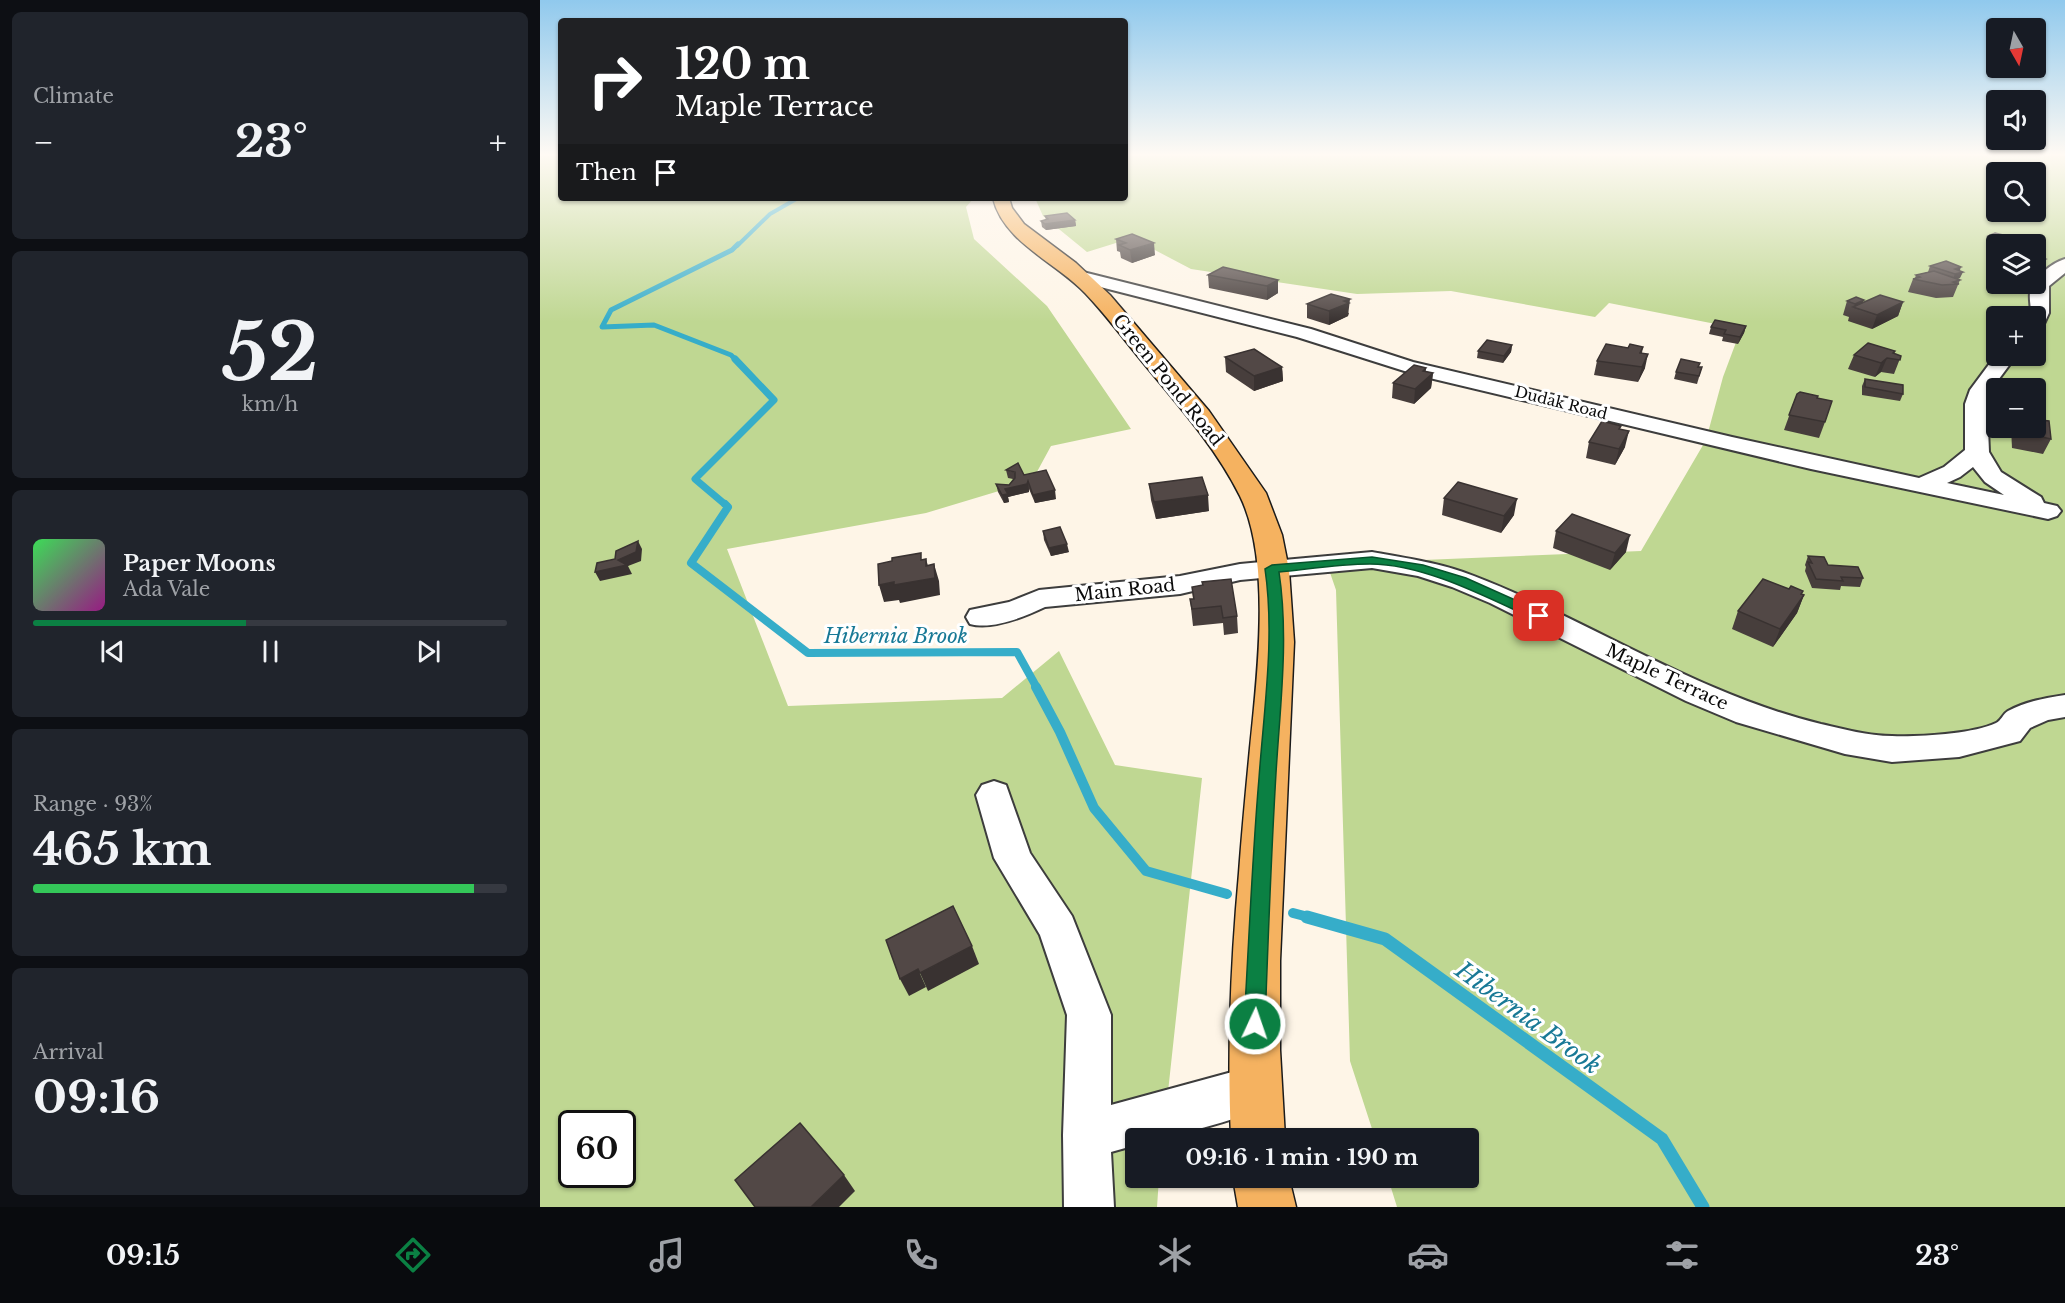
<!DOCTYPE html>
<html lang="en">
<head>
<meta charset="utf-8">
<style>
  body { margin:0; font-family:"Libre Baskerville",serif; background:#20242c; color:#f1f3f6; height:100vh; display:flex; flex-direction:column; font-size:22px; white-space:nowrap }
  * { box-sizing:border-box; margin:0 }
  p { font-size:20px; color:#9ea1a6 }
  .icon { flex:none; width:33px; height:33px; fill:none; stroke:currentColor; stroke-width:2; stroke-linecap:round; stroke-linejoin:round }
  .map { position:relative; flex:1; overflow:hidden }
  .sheet { display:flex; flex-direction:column; gap:12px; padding:12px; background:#0d0f14; width:540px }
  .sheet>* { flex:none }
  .hud { position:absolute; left:18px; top:18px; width:570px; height:183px; border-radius:6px; box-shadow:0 2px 4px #0004; background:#202124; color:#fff; overflow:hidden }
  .needle { width:39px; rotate:171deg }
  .buttons { position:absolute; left:1446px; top:18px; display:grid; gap:12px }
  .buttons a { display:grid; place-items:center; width:60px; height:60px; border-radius:6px; background:#171b24; box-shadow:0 2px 4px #0004; font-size:30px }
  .speed { position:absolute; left:18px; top:1110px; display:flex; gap:12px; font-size:30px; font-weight:700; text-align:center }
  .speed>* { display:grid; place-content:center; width:78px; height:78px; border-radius:50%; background:#171b24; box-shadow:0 2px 4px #0004; line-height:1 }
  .speed .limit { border:3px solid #111; border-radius:9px; background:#fff; color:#111 }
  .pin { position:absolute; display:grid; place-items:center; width:51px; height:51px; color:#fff; margin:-26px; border-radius:12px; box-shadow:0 3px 9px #0006 }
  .me { position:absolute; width:66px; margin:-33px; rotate:3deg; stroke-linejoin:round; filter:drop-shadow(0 0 4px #0008) }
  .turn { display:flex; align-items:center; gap:21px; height:126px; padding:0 18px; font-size:27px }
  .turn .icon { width:78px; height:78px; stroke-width:2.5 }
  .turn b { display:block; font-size:42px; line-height:51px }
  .then { display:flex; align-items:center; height:57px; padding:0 18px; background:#0003; gap:12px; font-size:22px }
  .big { font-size:45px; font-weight:700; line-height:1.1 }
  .sheet .widget { flex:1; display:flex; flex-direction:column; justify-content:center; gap:9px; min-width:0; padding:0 21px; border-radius:9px; background:#20242c }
  .sheet .dial { align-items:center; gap:0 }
  .dial b { font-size:78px; line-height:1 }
  .song { display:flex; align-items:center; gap:18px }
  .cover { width:72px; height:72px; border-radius:9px; background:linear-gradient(135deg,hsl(130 70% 55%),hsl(310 70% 35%)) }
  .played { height:6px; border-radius:3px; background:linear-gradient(90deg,#0b8043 45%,#363941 45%) }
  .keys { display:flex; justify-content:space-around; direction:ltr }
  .heat { display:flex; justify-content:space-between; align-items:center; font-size:33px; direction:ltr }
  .charge { height:9px; border-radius:4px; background:linear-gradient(90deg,#34c759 93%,#363941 0) }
  .trip { position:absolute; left:585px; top:1128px; width:354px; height:60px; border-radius:6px; background:#171b24; box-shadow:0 2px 4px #0004; font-weight:700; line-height:60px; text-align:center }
  .dock { display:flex; height:96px; justify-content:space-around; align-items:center; background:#090b0e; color:#9ea1a6 }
  .dock .icon { width:42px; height:42px }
  .dock .current { color:#0b8043 }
  .dock b { font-size:27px; color:#f1f3f6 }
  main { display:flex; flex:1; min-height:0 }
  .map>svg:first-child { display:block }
</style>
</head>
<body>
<main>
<section class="sheet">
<div class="widget"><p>Climate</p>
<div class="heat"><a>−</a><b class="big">23°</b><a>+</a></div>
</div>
<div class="widget dial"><b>52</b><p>km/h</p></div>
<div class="widget">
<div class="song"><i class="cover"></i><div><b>Paper Moons</b><p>Ada Vale</p></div></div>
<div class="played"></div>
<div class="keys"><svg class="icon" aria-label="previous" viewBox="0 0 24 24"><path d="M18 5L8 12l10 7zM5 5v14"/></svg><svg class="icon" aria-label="pause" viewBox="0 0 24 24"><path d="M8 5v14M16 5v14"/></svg><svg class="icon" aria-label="next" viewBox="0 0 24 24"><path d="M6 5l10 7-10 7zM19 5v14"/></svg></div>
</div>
<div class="widget"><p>Range · 93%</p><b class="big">465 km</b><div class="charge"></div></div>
<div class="widget"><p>Arrival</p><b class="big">09:16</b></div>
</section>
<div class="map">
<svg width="1525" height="1207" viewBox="0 0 1525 1207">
  <rect width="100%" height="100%" fill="#fef5e7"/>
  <g fill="#bfd792" fill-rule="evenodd">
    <path d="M 0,153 L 21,153 L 21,198 L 434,198 L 426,207 L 434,239 L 507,306 L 591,429 L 511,446 L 492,481 L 386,513 L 187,549 L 248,706 L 462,698 L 519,651 L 575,765 L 662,778 L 623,1138 L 596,1138 L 596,1178 L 619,1178 L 617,1207 L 0,1207 ZM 32,1124 L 82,1124 L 82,1174 L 32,1174 Z"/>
    <path d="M 585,153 L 1525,153 L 1525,1207 L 857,1207 L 848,1178 L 928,1178 L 928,1138 L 835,1138 L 810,1061 L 796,590 L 787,564 L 1101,551 L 1166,440 L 1183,377 L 1201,329 L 1069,303 L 1055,317 L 911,291 L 817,294 L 651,269 L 592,238 L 547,252 L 503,216 L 495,198 L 585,198 ZM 1456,172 L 1496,172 L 1496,212 L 1456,212 ZM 1456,244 L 1496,244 L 1496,284 L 1456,284 ZM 1456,316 L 1496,316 L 1496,356 L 1456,356 ZM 1456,388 L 1496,388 L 1496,428 L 1456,428 Z"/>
  </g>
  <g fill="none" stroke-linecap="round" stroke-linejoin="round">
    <path stroke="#36adc9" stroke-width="4" d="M 197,246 L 230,214 L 258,198"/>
    <path stroke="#36adc9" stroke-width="5" d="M 197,361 L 191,355 L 114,325 L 62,327 L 71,310 L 192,250 L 198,244"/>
    <path stroke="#36adc9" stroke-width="7" d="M 187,506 L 155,479 L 234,400 L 195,359"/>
    <path stroke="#36adc9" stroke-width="8" d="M 185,504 L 188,507 L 151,563 L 268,653 L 477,652 L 497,688"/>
    <g stroke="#36adc9" stroke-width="10">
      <path d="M 496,687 L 520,732 L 554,808 L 606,871 L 687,894"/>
      <path d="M 753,913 L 772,918"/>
    </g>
    <path stroke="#36adc9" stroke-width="13" d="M 767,917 L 845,939 L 1122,1139 L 1163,1207"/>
    <g stroke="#3d3d3d" stroke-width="4">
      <g id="street">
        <path d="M 1525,259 L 1525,273 L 1509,286 L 1509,313 L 1503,326 L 1496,327 L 1496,316 L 1490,316 C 1492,308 1489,301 1490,293 C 1491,280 1511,263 1525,259 Z"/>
        <path d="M 539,271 L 771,329 L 873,362 L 1192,437 L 1379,478 L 1404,467 L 1425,450 L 1425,404 L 1430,390 L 1456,355 L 1476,356 L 1450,391 L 1447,404 L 1449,452 L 1461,472 L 1501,497 L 1504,503 L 1517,506 L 1521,511 L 1517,516 L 1508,519 L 1271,469 L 877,375 L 757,337 L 533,280 L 531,276 ZM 1433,467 L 1445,482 L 1464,495 L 1407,483 L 1420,477 Z"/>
        <path d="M 832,552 C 866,558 901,563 934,576 C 1051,621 1157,694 1281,724 C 1304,729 1328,736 1352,736 C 1378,737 1433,734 1456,723 C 1461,721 1463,714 1468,711 C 1486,701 1506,698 1525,695 L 1525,717 L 1508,720 L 1490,728 L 1480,741 L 1419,757 L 1352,762 L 1305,754 L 1196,722 L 1146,701 L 950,603 L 912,587 L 878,576 L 832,568 L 700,580 L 640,594 L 505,607 C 484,617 453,630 430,624 L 426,617 L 430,610 L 469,602 L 499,590 L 640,576 L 700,564 Z"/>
        <path d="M 454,781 L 466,785 L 490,853 L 532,916 L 571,1015 L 571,1105 L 714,1066 L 730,1073 L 737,1089 L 730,1105 C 693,1121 636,1138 596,1138 L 596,1145 L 571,1152 L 574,1207 L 524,1207 L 523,1135 L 527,1015 L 500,935 L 454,858 L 436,795 L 442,785 Z"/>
      </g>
    </g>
    <g stroke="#1b1b1b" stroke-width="3">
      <g id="primary">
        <path d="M 453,198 L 469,198 L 472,208 L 484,224 L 536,263 L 570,295 L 669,411 L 726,493 L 742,535 L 749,570 L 754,642 L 740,961 L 740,1050 L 745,1138 L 691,1138 C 687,1049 691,961 699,873 C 702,831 706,790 710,748 C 717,678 732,561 700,496 C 676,448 639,406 605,365 C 585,341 567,316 545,293 C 517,263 463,242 453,198 Z"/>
        <path d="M 693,1178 L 749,1178 L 756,1207 L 698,1207 Z"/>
      </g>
    </g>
    <use href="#street" fill="#fff" fill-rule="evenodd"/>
    <use href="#primary" fill="#f5b260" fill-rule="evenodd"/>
  </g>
  <g fill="#473e3c">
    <path d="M 505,216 L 535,220 L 536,226 L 506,230 L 502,227 L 501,221 L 506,220 Z"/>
    <path d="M 1448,236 L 1475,238 L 1471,244 L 1456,245 L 1446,242 Z"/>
    <path d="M 576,239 L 615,255 L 592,263 L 581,258 L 580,252 L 577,251 Z"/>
    <path d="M 1390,266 L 1420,271 L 1420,278 L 1417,279 L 1420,280 L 1413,297 L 1396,298 L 1368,292 L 1373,279 L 1375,278 L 1376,275 L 1388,272 Z"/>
    <path d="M 668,275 L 738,280 L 738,293 L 727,300 L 669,288 Z"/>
    <path d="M 1307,301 L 1323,303 L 1363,302 L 1358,316 L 1332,329 L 1308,321 L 1309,317 L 1303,315 Z"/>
    <path d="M 767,304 L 809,313 L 808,316 L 789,325 L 767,318 Z"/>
    <path d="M 1206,326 L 1204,333 L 1198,344 L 1182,341 L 1183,337 L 1169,334 L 1171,327 Z"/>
    <path d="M 972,345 L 971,352 L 963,363 L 937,358 L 938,351 Z"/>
    <path d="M 1103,347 L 1102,353 L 1105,368 L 1098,382 L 1054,375 L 1057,361 L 1088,348 Z"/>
    <path d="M 1355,351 L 1354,354 L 1361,356 L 1354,374 L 1341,372 L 1335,377 L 1308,369 L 1314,355 Z"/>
    <path d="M 685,357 L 742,367 L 743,381 L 714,391 L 686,372 Z"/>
    <path d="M 1158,367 L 1162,367 L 1157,384 L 1134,379 L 1136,372 Z"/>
    <path d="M 886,368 L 885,371 L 893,373 L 891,388 L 874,404 L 852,398 L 853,383 Z"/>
    <path d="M 1325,379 L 1363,394 L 1360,401 L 1322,395 L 1322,386 Z"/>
    <path d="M 1257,394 L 1277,398 L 1285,422 L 1279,438 L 1244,430 Z"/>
    <path d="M 1471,428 L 1496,428 L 1511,439 L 1503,454 L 1472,448 Z"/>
    <path d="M 1049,442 L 1085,447 L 1075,465 L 1046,458 Z"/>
    <path d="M 466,470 L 484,475 L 516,499 L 495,503 L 489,489 L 489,492 L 468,497 L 469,502 L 464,503 L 458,492 L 456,484 L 469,485 L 473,479 L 468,478 Z"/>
    <path d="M 609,484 L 669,511 L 616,519 L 611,500 Z"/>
    <path d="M 904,498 L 974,515 L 961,533 L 902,515 Z"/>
    <path d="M 503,531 L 529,552 L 511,556 L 504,540 Z"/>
    <path d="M 1016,531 L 1086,552 L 1070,570 L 1013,548 Z"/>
    <path d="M 1268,556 L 1288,565 L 1323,578 L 1320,587 L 1301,586 L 1300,590 L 1272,588 L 1265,571 L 1266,567 L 1265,565 Z"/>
    <path d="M 652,587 L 697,616 L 698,633 L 684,635 L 683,623 L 653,626 L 650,599 L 653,599 Z"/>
    <path d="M 1262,595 L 1264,595 L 1257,613 L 1233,647 L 1192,629 L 1198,611 Z"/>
  </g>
  <g fill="#393231">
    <path d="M 535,220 L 536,226 L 506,230 L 505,224 Z"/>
    <path d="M 1475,238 L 1472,244 L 1467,244 L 1468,241 Z"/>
    <path d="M 614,243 L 615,255 L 592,263 L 590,250 Z"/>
    <path d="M 1506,259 L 1503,265 L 1496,269 L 1496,264 Z"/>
    <path d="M 1421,267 L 1419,273 L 1423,272 L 1420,278 L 1412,281 L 1415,274 L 1415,269 Z"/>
    <path d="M 738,280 L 738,293 L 727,300 L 727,286 Z"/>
    <path d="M 810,299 L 808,316 L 789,325 L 789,311 L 804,301 Z"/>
    <path d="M 1324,300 L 1320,310 L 1314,308 L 1315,304 Z"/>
    <path d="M 1363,302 L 1358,316 L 1332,329 L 1337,315 Z"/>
    <path d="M 1206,326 L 1204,333 L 1198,344 L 1200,337 Z"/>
    <path d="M 972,345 L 971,352 L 963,363 L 964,356 Z"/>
    <path d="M 1108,354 L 1105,368 L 1098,382 L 1102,367 Z"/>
    <path d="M 1347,358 L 1341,372 L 1335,377 L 1341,363 Z"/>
    <path d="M 742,367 L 743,381 L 714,391 L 714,376 Z"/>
    <path d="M 886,368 L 885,380 L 893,373 L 891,388 L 874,404 L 875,389 L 883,371 Z"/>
    <path d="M 1089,431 L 1085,447 L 1075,465 L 1079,449 Z"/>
    <path d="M 488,481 L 489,492 L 468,497 L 469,502 L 464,503 L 462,495 L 465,489 Z"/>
    <path d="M 515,490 L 516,499 L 495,503 L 493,495 Z"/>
    <path d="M 668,495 L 669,511 L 616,519 L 614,502 Z"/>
    <path d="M 977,499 L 974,515 L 961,533 L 964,516 Z"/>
    <path d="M 1090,535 L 1086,552 L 1070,570 L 1075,553 Z"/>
    <path d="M 98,541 L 102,549 L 101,561 L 88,566 L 92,574 L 60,581 L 55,572 L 78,560 Z"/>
    <path d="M 527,544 L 529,552 L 511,556 L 509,548 Z"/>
    <path d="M 386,559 L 391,576 L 394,564 L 399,581 L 400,595 L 360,603 L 359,600 L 344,602 L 339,585 L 354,582 L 386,566 Z"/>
    <path d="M 1263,591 L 1258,604 L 1264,595 L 1257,613 L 1233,647 L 1240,629 Z"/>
    <path d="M 432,946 L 439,964 L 388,991 L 380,973 Z"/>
    <path d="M 378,969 L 386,987 L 369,996 L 360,979 Z"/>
    <path d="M 304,1175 L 315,1191 L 299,1207 L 271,1207 Z"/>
  </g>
  <g fill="#524846" stroke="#393231" stroke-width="1.5">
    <path d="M 527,213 L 535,220 L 505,224 L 501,221 L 508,219 L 505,216 Z"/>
    <path d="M 1455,233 L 1475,238 L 1468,241 L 1448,236 Z"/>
    <path d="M 592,234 L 614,243 L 590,250 L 579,245 L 586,243 L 576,239 Z"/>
    <path d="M 1496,255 L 1506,259 L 1496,264 Z"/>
    <path d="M 1406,261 L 1421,267 L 1415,269 L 1423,272 L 1415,274 L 1390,266 Z"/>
    <path d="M 683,267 L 738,280 L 727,286 L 668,275 Z"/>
    <path d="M 1394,271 L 1420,280 L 1413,282 L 1419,284 L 1402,285 L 1373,279 L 1380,277 L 1376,275 Z"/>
    <path d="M 791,294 L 810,299 L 804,301 L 809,303 L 789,311 L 767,304 Z"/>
    <path d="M 1340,295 L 1363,302 L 1337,315 L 1313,307 Z"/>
    <path d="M 1316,297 L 1324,300 L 1315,304 L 1307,301 Z"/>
    <path d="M 1175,320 L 1206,326 L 1200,337 L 1184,334 L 1186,330 L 1171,327 Z"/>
    <path d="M 947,340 L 972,345 L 964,356 L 938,351 Z"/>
    <path d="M 1328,343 L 1355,351 L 1353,353 L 1361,356 L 1360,360 L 1347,358 L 1341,363 L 1314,355 Z"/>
    <path d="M 1066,344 L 1088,348 L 1090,344 L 1103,347 L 1100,353 L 1108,354 L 1102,367 L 1057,361 Z"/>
    <path d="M 714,349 L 742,367 L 714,376 L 685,357 Z"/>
    <path d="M 1141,359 L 1160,363 L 1158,367 L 1162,367 L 1159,376 L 1136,372 Z"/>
    <path d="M 874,365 L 886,368 L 883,371 L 893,373 L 875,389 L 853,383 Z"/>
    <path d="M 1325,379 L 1363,385 L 1363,394 L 1325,387 Z"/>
    <path d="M 1260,392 L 1278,396 L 1277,398 L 1292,401 L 1285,422 L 1249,415 L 1257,394 Z"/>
    <path d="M 1496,415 L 1500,416 L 1500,420 L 1509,421 L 1511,439 L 1480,432 L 1479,428 L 1496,428 Z"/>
    <path d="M 1062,421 L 1081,426 L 1079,429 L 1089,431 L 1079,449 L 1049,442 Z"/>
    <path d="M 478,463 L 484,475 L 506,470 L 515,490 L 493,495 L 488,481 L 487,484 L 465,489 L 468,494 L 462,495 L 456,484 L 469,485 L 475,478 L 475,472 L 466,470 Z"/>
    <path d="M 662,477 L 668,495 L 614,502 L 609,484 Z"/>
    <path d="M 918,482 L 977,499 L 964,516 L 904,498 Z"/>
    <path d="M 1032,514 L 1090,535 L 1075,553 L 1016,531 Z"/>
    <path d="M 520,527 L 527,544 L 509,548 L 503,531 Z"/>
    <path d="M 98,541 L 96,552 L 78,560 L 87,565 L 55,572 L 57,563 L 75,559 L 76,551 Z"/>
    <path d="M 381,553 L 381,560 L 386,559 L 386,566 L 394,564 L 395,578 L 354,585 L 354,582 L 339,585 L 338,564 L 352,561 L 352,558 Z"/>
    <path d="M 1268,556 L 1284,557 L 1288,565 L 1318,567 L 1323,578 L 1301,577 L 1303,581 L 1276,579 L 1268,562 L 1272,563 Z"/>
    <path d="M 691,579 L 697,616 L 683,618 L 681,606 L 652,609 L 650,599 L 654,599 L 652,587 L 663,585 L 662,582 Z"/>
    <path d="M 1223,579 L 1249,589 L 1251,586 L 1263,591 L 1261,594 L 1264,595 L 1240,629 L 1198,611 Z"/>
    <path d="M 413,906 L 432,946 L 380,973 L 378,969 L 360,979 L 346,940 Z"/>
    <path d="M 260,1123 L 304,1175 L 271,1207 L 215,1207 L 195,1180 Z"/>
  </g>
  <linearGradient id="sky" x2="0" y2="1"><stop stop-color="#90c9ed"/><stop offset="0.48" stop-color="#fffaf4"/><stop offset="1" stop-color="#fffaf4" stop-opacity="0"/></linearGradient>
  <rect width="1525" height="322" fill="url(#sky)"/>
  <path fill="#0b8043" stroke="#07532c" stroke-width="1.5" d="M 832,557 L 883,565 L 926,578 L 1004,613 L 1006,616 L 999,620 L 994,619 C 946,597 884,564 830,564 C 800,564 769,569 739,572 C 749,638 740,707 736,773 C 731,857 728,940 725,1024 L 722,1031 L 715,1034 L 707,1031 L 704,1024 C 709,942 712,860 719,778 C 724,709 735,637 725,569 L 732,565 Z"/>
  <g text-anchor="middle" stroke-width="6" stroke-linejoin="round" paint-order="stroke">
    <g font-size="15" fill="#0a0a0a" stroke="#fff">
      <text transform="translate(1021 403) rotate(14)" y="5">Dudak Road</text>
    </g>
    <g font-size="18" fill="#0a0a0a" stroke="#fff">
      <text transform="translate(628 380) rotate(51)" y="6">Green Pond Road</text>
      <text transform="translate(585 590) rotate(-6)" y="6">Main Road</text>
      <text transform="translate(1127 677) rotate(25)" y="6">Maple Terrace</text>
    </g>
    <g font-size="20" font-style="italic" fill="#187996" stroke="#fff">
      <text x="356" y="643">Hibernia Brook</text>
    </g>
    <g font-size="24" font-style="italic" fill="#187996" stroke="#fff">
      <text transform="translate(988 1018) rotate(36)" y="8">Hibernia Brook</text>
    </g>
  </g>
</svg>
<div class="buttons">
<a><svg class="needle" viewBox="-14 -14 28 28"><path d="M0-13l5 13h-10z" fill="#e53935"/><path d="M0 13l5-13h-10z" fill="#9ea1a6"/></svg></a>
<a><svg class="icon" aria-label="sound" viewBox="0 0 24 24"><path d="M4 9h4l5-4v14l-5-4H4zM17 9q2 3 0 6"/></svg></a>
<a><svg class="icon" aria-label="search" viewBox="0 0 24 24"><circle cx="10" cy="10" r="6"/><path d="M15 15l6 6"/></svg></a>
<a><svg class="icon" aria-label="layers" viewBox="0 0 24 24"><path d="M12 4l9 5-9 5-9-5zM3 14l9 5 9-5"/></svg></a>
<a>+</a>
<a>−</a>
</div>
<div class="speed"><div class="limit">60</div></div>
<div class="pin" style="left:999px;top:616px;background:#d93025"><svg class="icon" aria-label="arrive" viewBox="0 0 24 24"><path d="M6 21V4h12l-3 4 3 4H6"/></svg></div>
<svg class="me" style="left:715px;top:1024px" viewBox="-20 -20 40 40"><circle r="17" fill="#0b8043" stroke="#fff" stroke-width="3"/><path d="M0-11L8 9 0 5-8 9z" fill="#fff"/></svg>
<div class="trip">09:16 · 1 min · 190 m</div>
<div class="hud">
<div class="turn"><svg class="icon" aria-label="right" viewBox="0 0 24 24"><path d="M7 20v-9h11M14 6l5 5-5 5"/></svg><div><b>120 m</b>Maple Terrace</div></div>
<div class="then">Then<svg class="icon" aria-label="arrive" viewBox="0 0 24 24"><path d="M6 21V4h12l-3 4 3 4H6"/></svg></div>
</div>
</div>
</main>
<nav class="dock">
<b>09:15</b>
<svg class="icon current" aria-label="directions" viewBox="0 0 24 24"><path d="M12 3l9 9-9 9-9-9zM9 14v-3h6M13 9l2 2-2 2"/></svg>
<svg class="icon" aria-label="music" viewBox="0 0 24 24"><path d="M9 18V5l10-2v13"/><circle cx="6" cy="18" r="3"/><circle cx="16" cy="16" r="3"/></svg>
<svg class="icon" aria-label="phone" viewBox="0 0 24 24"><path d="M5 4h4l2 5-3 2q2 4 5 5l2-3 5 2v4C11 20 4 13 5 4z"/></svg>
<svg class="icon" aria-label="climate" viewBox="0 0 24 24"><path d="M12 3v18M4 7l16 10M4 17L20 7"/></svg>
<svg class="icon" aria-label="car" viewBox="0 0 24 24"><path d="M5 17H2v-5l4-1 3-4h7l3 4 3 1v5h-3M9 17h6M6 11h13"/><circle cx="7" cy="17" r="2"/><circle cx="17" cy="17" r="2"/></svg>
<svg class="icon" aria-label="filters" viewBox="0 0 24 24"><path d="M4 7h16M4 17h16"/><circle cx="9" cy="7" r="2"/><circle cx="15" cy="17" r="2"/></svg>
<b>23°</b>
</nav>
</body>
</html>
